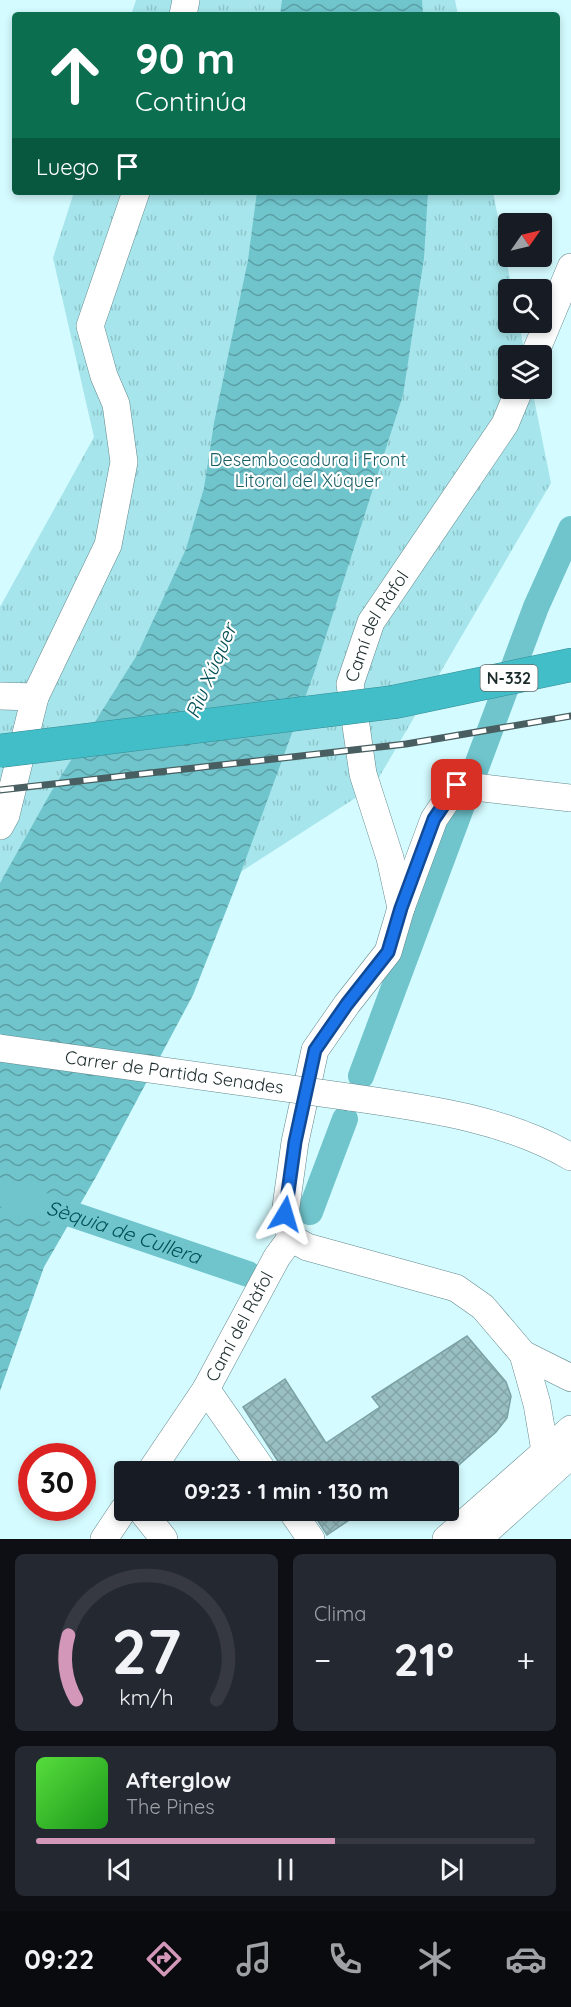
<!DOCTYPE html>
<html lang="es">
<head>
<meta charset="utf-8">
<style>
  body { margin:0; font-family:Quicksand,sans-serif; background:#242831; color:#f1f3f6; height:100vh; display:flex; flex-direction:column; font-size:22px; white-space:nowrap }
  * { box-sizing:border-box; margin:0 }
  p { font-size:20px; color:#9ea1a6 }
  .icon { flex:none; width:33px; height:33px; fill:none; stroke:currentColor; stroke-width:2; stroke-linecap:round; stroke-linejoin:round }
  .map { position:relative; height:1539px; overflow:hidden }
  .drawer { display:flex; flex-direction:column; gap:15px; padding:15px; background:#0d0f14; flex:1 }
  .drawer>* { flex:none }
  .guide { position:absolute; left:12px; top:12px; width:548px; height:183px; border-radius:6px; box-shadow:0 3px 9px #0003; background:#0b6e4f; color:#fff; overflow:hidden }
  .needle { width:39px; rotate:56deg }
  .fabs { position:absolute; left:498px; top:213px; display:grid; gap:12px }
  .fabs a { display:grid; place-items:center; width:54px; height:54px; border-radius:6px; background:#171b24; box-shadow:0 3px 9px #0003; font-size:30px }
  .speed { position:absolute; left:18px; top:1443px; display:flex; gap:12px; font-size:30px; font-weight:700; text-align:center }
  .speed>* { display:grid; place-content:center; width:78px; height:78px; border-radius:50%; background:#171b24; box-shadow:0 3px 9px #0003; line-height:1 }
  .speed .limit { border:9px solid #d22; background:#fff; color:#111 }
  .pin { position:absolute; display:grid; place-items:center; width:51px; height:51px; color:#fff; margin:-26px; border-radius:12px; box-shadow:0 3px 9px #0006 }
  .me { position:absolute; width:66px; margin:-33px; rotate:7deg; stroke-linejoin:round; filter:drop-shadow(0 0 4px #0008) }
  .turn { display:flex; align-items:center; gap:21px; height:126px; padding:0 24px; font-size:27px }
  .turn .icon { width:78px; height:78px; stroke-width:2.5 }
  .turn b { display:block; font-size:42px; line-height:51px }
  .then { display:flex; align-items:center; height:57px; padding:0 24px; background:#0003; gap:12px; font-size:22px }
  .big { font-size:45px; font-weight:800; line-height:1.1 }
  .drawer .tile { flex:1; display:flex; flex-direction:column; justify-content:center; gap:9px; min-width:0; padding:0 21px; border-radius:9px; background:#242831 }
  .drawer .dial { align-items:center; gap:0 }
  .dial svg { height:156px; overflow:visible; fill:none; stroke:#363941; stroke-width:7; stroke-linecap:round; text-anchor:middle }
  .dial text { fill:#f1f3f6; stroke:none }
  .song { display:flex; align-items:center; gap:18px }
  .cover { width:72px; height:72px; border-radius:9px; background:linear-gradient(135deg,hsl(110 70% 55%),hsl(120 70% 35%)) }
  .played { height:6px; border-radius:3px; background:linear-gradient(90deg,#d398b9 60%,#363941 60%) }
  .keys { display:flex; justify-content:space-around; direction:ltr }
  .heat { display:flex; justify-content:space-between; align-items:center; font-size:33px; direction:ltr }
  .drawer .tiles { flex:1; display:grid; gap:15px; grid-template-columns:1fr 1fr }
  .tile:last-child { grid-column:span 2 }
  .trip { position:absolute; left:114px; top:1461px; width:345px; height:60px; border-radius:6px; background:#171b24; box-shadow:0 3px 9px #0003; font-weight:800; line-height:60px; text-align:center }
  .dock { display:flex; height:96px; justify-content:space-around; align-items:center; background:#090b0e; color:#9ea1a6 }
  .dock .icon { width:42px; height:42px }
  .dock .current { color:#d398b9 }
  .dock b { font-size:27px; color:#f1f3f6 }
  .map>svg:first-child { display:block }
</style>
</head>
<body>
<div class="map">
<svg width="571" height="1539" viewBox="0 0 571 1539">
  <defs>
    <pattern id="park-tufts" width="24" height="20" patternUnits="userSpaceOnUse" patternTransform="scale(1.5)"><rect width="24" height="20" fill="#a6e5eb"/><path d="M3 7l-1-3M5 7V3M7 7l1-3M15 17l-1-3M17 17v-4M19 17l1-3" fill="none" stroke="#8ec5ca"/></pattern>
    <pattern id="water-waves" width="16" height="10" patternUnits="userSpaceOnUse" patternTransform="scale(1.5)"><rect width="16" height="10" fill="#70c4cc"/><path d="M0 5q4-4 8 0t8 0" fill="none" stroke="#5b9fa6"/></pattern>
    <pattern id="building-cross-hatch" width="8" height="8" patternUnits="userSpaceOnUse" patternTransform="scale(1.5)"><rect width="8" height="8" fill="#99bfc2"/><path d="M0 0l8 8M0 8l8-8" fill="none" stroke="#83a4a7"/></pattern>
  </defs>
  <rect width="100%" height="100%" fill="#d4fbff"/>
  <g fill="url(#park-tufts)">
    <path d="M 136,0 L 455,0 L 458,15 L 131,15 Z"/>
    <path d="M 74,192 L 493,192 L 512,289 L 508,290 L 508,322 L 519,323 L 525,355 L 508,356 L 508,388 L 532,389 L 551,483 L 374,786 L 228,880 L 0,1296 L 0,607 L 94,437 L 53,258 Z"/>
  </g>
  <g fill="url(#water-waves)">
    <path d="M 282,0 L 422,0 L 423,15 L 280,15 Z"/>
    <path d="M 257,192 L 428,192 L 424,258 L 403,395 L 314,673 L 237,883 L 193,995 L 97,1175 L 44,1267 L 0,1391 L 0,883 L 51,792 L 137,655 L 186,549 L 204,488 L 214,423 L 248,260 Z"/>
  </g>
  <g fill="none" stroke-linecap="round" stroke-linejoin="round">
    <g stroke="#70c4cc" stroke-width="26">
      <path d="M 361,1076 L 536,607 L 571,529"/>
      <path id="s1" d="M 0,1193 L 74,1215 L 248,1274"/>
      <path d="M 310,1212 L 345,1119"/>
    </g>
  </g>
  <g fill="url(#building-cross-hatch)" stroke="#7ca1a4" stroke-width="1.5">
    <path d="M 467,1336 L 506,1382 L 511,1396 L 507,1418 L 496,1432 L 451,1472 L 285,1472 L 243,1407 L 285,1379 L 326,1443 L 380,1407 L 372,1397 Z"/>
    <path d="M 311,1510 L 364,1510 L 327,1535 Z"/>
  </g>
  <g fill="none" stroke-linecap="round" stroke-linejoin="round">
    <g stroke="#64888c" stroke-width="28">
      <g id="minor">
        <path d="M 183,15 L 186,0"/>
        <path d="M 534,356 L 571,267"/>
        <path d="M 0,696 L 35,697"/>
        <path d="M 0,826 L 6,815 L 35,697 L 108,545 L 124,462 L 116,404 L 104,376 L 90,326 L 136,192"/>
        <path d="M 401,908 L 434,819 L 457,785 L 571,798"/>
        <path d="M 349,1097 C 424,1108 504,1118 571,1157"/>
        <path id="s2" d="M 291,1238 L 285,1214 L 295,1142 L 315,1050 L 347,1004 L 388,952 L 401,908 L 390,858 L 363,774 L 350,684 L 371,622 L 505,424 L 520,388"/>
        <path d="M 291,1238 L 307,1247 L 456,1288 L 483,1307 L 523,1354 L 571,1378"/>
        <path d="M 523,1354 L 537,1404 L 545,1451"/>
        <path d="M 206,1389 L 264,1472"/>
        <path id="s3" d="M 150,1472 L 206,1389 L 277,1257 L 291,1238"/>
        <path d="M 141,1510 L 164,1539"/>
        <path d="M 291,1510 L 311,1539"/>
        <path d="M 104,1539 L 124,1509"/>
        <path d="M 446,1539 L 571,1429"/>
        <path d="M 478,1539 L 571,1455"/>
      </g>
    </g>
    <g stroke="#358b92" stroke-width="34">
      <path id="highway" d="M 394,702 L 571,665"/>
    </g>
    <use href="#minor" stroke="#fff" stroke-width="27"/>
    <use href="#highway" stroke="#42bec9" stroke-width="33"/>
    <g stroke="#495e60" stroke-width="7">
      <path id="rail" d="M 0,790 L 406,744 L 571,716"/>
    </g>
    <use href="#rail" stroke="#fff" stroke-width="4.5" stroke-dasharray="14" stroke-linecap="butt"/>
    <g stroke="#64888c" stroke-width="28" stroke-linecap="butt">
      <g id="minor-bridge">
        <path id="s4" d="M 0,1048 L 349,1097"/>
      </g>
    </g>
    <g stroke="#358b92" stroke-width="34" stroke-linecap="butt">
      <path id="highway-bridge" d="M 0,751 L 394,702"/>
    </g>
    <use href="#minor-bridge" stroke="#fff" stroke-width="27"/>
    <use href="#highway-bridge" stroke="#42bec9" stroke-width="33"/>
  </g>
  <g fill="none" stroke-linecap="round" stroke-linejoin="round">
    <g stroke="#114b97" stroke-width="15">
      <path id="route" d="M 285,1214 L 295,1142 L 315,1050 L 347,1004 L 388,952 L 401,908 L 434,819 L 457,785"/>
    </g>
    <use href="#route" stroke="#1a73e8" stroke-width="10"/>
  </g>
  <g text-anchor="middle" stroke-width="4.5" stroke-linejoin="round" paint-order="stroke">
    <rect fill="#fff" stroke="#606b6b" stroke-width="1.5" x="480.5" y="665" width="57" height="26" rx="4.5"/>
    <g font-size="16" font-weight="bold" fill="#1c2b2c">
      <text x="509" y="684">N-332</text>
    </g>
    <g font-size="18" fill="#185f65" stroke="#fff">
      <text x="308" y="466">Desembocadura i Front<tspan x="308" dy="21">Litoral del Xúquer</tspan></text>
    </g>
    <g font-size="18" fill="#1c2b2c" stroke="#fff">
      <text dy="6" stroke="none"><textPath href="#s2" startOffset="654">Camí del Ràfol</textPath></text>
      <text dy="6" stroke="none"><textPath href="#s4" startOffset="176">Carrer de Partida Senades</textPath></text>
      <text dy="6" stroke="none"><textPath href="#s3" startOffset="171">Camí del Ràfol</textPath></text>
    </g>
    <g font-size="20" font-style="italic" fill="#005056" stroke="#fff">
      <text transform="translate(211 671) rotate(-67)" y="7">Riu Xúquer</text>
      <text dy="7" stroke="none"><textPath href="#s1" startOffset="130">Sèquia de Cullera</textPath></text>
    </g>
  </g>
</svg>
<div class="fabs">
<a><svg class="needle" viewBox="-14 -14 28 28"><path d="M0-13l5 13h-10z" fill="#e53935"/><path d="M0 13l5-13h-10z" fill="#9ea1a6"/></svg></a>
<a><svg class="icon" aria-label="search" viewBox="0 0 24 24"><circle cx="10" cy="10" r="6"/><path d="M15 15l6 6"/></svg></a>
<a><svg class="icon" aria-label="layers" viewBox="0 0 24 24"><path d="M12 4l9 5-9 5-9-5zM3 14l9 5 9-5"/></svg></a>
</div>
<div class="speed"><div class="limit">30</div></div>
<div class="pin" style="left:457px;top:785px;background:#d93025"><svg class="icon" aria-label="arrive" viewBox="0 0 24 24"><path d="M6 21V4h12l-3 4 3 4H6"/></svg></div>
<svg class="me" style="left:285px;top:1214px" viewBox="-20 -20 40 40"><path d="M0-17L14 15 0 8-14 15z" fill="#1a73e8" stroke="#fff" stroke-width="4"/></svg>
<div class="trip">09:23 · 1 min · 130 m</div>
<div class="guide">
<div class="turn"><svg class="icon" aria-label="ahead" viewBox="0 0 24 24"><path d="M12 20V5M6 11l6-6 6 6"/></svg><div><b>90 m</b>Continúa</div></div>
<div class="then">Luego<svg class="icon" aria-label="arrive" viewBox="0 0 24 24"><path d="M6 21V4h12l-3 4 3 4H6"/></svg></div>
</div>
</div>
<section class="drawer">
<div class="tiles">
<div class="tile dial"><svg viewBox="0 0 100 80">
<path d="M14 69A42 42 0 1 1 86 69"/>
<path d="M14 69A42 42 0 0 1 10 36" stroke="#d398b9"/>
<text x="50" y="56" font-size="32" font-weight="700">27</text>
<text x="50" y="72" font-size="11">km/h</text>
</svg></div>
<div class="tile"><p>Clima</p>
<div class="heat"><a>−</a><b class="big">21°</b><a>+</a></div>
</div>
<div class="tile">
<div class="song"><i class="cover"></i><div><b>Afterglow</b><p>The Pines</p></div></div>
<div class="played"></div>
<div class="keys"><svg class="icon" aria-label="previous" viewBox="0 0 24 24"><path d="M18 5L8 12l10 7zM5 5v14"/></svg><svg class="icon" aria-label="pause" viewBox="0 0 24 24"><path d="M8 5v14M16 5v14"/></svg><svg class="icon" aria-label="next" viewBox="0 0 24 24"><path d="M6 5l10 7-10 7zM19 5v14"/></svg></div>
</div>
</div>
</section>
<nav class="dock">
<b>09:22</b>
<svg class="icon current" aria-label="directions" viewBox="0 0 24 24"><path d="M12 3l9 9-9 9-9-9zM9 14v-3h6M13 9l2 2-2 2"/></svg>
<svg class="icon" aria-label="music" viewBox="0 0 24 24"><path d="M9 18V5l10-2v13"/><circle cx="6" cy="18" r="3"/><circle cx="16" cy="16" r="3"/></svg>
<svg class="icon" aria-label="phone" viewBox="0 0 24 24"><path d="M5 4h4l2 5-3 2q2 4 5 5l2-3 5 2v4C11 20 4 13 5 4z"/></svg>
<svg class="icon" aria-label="climate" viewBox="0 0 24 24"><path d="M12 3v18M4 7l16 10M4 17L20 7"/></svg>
<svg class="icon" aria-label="car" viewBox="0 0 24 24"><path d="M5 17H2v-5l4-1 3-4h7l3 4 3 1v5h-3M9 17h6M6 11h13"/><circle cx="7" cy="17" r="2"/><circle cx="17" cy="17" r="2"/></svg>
</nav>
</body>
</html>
